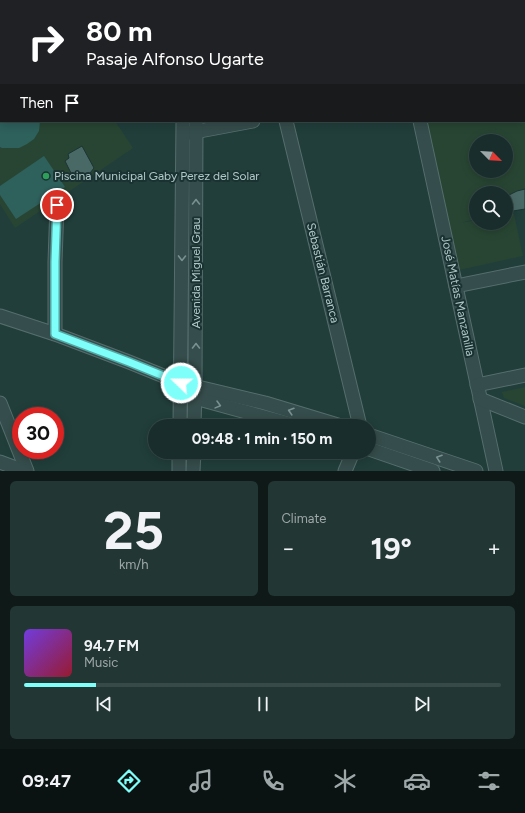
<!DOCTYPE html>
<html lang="en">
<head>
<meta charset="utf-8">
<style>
  body { margin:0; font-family:Figtree,sans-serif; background:#223634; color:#f1f3f6; height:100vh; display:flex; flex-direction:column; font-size:15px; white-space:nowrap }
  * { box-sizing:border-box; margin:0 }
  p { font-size:13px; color:#9fa8a9 }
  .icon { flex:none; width:22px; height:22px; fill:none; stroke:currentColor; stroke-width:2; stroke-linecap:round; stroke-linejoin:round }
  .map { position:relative; height:471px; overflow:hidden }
  .drawer { display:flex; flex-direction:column; gap:10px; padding:10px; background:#0e1918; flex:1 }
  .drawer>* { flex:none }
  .hud { position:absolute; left:0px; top:0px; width:525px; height:122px; box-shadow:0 2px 10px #0003,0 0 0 1px #374a48; background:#202124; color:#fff; overflow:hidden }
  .needle { width:26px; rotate:114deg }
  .controls { position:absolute; left:469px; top:134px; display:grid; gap:8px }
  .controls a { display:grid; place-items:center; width:44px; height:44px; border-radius:50%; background:#192e2c; box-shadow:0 2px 10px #0003,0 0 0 1px #374a48; font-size:20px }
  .speed { position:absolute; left:12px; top:407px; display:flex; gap:8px; font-size:20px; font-weight:700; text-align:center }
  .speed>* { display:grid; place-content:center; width:52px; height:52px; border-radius:50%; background:#192e2c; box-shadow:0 2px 10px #0003,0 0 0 1px #374a48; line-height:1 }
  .speed .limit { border:6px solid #d22; background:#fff; color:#111 }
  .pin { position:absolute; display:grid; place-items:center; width:34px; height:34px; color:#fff; margin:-17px; border:2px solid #fff; border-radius:50%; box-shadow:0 1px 4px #0007 }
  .me { position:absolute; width:44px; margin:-22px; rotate:292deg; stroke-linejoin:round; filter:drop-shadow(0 0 3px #0008) }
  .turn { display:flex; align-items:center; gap:14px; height:84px; padding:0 20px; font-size:18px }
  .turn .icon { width:52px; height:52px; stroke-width:2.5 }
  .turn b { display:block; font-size:28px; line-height:34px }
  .then { display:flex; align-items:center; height:38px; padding:0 20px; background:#0003; gap:8px; font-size:15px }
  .big { font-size:30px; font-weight:700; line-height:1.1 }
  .drawer .widget { flex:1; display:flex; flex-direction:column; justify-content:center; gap:6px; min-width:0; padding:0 14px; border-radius:6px; background:#223634 }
  .drawer .dial { align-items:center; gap:0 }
  .dial b { font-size:52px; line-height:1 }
  .song { display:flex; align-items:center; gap:12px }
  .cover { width:48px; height:48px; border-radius:6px; background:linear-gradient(135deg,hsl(260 70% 55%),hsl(350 70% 35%)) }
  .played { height:4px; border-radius:2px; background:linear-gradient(90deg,#7ffffa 15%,#374a48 15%) }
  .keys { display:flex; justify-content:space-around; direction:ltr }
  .heat { display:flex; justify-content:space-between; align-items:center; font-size:22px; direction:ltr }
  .drawer .tiles { flex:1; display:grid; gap:10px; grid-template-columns:1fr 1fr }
  .widget:last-child { grid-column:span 2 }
  .trip { position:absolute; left:148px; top:419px; width:228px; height:40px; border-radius:20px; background:#192e2c; box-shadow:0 2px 10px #0003,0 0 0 1px #374a48; font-weight:700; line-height:40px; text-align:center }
  .tab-bar { display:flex; height:64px; justify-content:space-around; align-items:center; background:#0a1212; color:#9fa8a9 }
  .tab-bar .icon { width:28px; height:28px }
  .tab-bar .selected { color:#7ffffa }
  .tab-bar b { font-size:18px; color:#f1f3f6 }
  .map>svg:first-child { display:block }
</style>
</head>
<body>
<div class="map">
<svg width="525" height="471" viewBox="0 0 525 471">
  <rect width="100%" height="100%" fill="#213e3b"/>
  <g fill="#284533" fill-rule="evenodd">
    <path d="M 401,0 L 525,0 L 525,209 L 506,213 L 506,193 L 476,193 L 476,219 L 460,223 L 476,220 L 476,223 L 506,223 L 506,216 L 514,214 L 523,256 L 459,270 L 448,225 L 426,121 L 524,121 L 524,1 L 401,1 ZM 476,141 L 506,141 L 506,171 L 476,171 Z"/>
    <path d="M 1,110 L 1,121 L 115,121 L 133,148 L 15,228 L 0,204 L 0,111 Z"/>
    <path d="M 525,387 L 525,406 L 504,398 L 502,392 Z"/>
  </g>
  <g fill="#2e605c">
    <path d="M 0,121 L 40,121 L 39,131 L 34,139 L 27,144 L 19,148 L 2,148 L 0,147 Z"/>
    <path d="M 44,156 L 65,187 L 16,219 L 0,195 L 0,186 Z"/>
  </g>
  <g fill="#496967" stroke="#1c3433">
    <path d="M 82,146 L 94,168 L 90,173 L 79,182 L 73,177 L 65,161 L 69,158 L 68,154 Z"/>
    <path d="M 525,189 L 525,209 L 507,212 L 507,196 L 517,191 Z"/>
  </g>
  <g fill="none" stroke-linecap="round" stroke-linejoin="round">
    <g stroke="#556e6d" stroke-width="15">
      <g id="minor">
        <path d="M 45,0 L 46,1"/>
        <path d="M 171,0 L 172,1"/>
        <path d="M 188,0 L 188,1"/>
        <path d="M 394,0 L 395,1"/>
        <path d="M 246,1 L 250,0"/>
        <path d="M 0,55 L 1,55"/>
        <path d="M 286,121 L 359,422 L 358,426"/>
        <path d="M 420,121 L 496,471"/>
        <path d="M 189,133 L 253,121"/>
        <path d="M 456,286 L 525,272"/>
        <path d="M 0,316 L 55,334 L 129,362 L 181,383 L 265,403 L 341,426"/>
        <path d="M 55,334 L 55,262 L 57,205"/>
        <path d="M 477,385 L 525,375"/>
        <path d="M 188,396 L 297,426"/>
        <path d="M 480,399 L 525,417"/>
        <path d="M 0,403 L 27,471"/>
        <path d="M 180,426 L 183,121"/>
        <path d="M 194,426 L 195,387 L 196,121"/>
        <path d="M 369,435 L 476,471"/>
        <path d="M 369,449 L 433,471"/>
        <path d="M 0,462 L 24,471"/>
        <path d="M 179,471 L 179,452"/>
        <path d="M 193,471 L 194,452"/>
        <path d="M 345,471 L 353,452"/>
      </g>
    </g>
    <use href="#minor" stroke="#354d4c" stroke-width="13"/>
  </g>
  <defs><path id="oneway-chevron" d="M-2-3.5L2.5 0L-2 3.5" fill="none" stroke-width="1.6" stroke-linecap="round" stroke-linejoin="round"/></defs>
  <g stroke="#799190">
    <use href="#oneway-chevron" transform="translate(196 202) rotate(-90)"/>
    <use href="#oneway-chevron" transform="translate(182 258) rotate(91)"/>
    <use href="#oneway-chevron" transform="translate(196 346) rotate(-90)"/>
    <use href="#oneway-chevron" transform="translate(218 405) rotate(15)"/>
    <use href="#oneway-chevron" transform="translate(291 411) rotate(-163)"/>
    <use href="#oneway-chevron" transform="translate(439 458) rotate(-161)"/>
  </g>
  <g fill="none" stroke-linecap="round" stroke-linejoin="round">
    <g stroke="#53a6a2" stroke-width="10">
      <path id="route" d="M 57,205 L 55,262 L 55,334 L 129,362 L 181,383"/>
    </g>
    <use href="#route" stroke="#7ffffa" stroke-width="7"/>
  </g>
  <circle fill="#2e9e5b" stroke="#1a3231" stroke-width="1.5" cx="46" cy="176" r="4"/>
  <g text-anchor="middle" stroke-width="4" stroke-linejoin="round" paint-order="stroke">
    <g font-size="12" fill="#b0c9c8" stroke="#1a3231" text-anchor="start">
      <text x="54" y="180">Piscina Municipal Gaby Perez del Solar</text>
    </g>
    <g font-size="12" fill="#b0c9c8" stroke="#1a3231">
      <text transform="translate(196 273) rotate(-90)" y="4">Avenida Miguel Grau</text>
      <text transform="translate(323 273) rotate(76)" y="4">Sebastián Barranca</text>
      <text transform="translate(458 296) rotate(78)" y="4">José Matías Manzanilla</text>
    </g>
  </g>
</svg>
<div class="controls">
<a><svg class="needle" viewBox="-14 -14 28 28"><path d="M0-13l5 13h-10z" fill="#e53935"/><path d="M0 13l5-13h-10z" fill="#9fa8a9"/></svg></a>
<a><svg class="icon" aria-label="search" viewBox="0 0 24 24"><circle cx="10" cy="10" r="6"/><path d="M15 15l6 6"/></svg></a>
</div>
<div class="speed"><div class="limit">30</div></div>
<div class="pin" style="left:57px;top:205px;background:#d93025"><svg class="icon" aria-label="arrive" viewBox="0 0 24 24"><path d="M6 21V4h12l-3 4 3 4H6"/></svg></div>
<svg class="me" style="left:181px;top:383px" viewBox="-20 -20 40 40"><circle r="17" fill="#7ffffa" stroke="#fff" stroke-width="3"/><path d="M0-11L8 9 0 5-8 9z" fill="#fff"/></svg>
<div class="trip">09:48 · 1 min · 150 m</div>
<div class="hud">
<div class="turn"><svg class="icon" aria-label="right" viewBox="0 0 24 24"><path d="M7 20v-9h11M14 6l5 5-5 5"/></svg><div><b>80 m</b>Pasaje Alfonso Ugarte</div></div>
<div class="then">Then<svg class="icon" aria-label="arrive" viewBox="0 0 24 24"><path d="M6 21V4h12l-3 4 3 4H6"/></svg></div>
</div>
</div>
<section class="drawer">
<div class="tiles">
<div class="widget dial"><b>25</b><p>km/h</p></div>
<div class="widget"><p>Climate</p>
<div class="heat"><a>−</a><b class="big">19°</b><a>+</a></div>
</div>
<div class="widget">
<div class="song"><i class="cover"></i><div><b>94.7 FM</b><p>Music</p></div></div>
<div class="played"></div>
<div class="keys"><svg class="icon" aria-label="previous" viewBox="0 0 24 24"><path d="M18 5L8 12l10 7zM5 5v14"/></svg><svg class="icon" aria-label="pause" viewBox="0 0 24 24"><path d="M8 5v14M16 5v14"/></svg><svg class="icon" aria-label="next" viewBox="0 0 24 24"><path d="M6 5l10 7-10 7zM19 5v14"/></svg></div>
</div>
</div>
</section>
<nav class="tab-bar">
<b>09:47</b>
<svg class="icon selected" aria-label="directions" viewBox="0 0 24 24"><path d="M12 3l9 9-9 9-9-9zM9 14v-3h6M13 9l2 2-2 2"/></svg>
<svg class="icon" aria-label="music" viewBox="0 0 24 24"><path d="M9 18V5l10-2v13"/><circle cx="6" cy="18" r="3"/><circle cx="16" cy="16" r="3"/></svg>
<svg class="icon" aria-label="phone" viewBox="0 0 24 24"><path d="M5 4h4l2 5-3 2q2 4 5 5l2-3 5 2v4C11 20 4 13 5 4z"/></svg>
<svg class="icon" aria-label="climate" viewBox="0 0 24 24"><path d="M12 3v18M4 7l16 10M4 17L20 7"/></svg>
<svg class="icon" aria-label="car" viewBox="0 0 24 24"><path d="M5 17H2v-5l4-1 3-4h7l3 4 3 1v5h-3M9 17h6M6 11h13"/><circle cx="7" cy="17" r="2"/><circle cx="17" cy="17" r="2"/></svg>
<svg class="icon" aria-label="filters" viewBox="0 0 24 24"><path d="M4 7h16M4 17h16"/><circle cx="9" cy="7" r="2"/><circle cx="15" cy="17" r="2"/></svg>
</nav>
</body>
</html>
